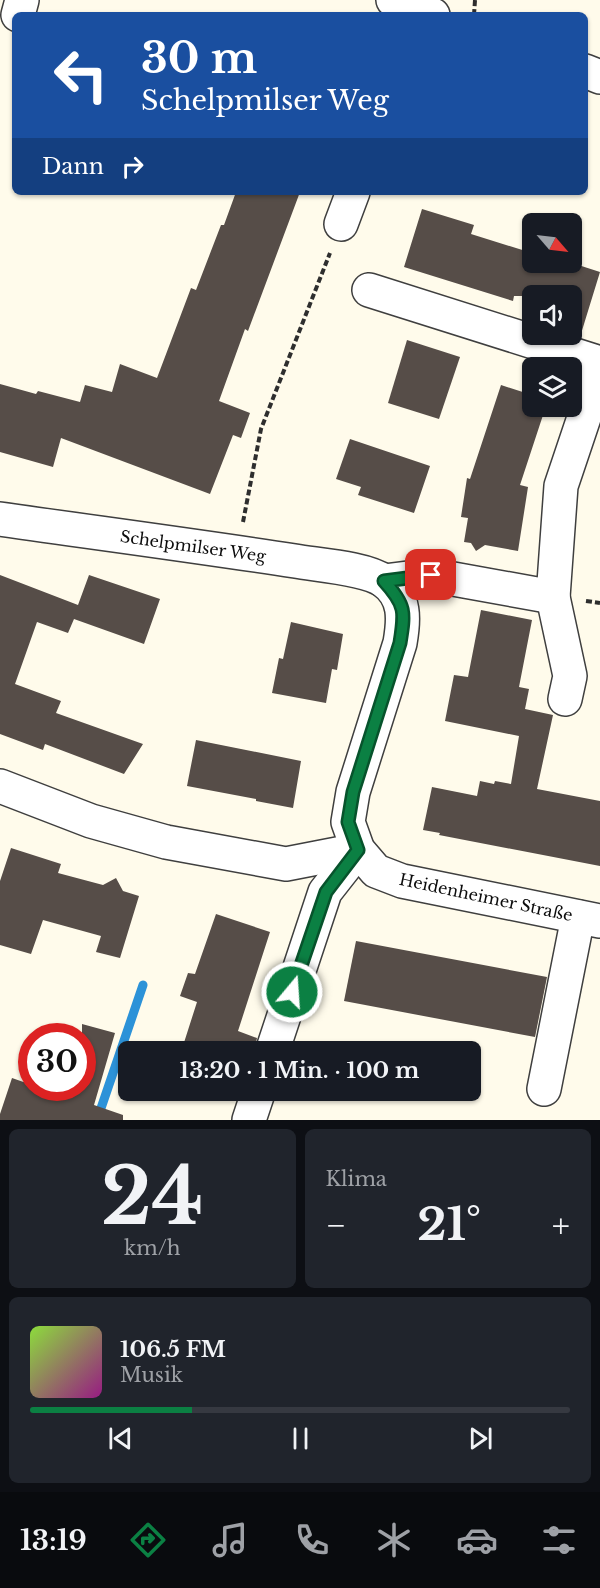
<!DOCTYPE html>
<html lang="de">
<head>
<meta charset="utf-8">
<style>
  body { margin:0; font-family:"Libre Baskerville",serif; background:#20242c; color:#f1f3f6; height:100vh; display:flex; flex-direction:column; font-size:22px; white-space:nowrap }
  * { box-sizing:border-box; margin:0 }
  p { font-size:20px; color:#9ea1a6 }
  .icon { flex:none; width:33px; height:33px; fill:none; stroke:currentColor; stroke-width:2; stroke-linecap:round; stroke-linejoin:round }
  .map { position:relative; height:1120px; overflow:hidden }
  .details { display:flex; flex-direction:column; gap:9px; padding:9px; background:#0d0f14; flex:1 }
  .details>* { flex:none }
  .guide { position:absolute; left:12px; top:12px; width:576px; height:183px; border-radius:9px; box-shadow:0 2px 4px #0004; background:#1a4fa0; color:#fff; overflow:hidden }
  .needle { width:39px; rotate:118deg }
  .fabs { position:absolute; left:522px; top:213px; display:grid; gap:12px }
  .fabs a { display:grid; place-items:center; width:60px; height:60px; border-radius:9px; background:#171b24; box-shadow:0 2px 4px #0004; font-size:30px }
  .speed { position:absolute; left:18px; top:1023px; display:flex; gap:12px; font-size:30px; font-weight:700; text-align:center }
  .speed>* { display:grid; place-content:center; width:78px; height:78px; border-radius:50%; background:#171b24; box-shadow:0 2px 4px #0004; line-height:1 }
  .speed .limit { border:9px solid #d22; background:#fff; color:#111 }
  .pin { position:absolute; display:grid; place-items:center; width:51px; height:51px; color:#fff; margin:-26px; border-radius:12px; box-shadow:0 3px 9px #0006 }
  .me { position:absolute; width:66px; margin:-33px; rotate:18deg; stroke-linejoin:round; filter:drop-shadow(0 0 4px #0008) }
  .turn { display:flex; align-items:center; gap:21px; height:126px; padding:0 30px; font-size:27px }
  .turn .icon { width:78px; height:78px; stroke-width:2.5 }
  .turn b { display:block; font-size:42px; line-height:51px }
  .then { display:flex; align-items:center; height:57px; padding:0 30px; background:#0003; gap:12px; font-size:22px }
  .big { font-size:45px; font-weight:700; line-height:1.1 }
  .details .card { flex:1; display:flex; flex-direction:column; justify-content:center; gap:9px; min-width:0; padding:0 21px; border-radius:9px; background:#20242c }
  .details .dial { align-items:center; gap:0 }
  .dial b { font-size:78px; line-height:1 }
  .song { display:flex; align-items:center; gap:18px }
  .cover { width:72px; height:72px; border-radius:9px; background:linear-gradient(135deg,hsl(90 70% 55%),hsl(310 70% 35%)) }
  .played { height:6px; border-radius:3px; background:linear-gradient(90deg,#0b8043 30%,#363941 30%) }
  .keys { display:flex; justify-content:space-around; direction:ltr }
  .heat { display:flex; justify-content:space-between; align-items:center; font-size:33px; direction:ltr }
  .details .tiles { flex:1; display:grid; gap:9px; grid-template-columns:1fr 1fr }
  .card:last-child { grid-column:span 2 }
  .trip { position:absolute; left:118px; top:1041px; width:363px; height:60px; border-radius:9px; background:#171b24; box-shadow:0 2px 4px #0004; font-weight:700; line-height:60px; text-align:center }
  .menu { display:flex; height:96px; justify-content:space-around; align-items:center; background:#090b0e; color:#9ea1a6 }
  .menu .icon { width:42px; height:42px }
  .menu .selected { color:#0b8043 }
  .menu b { font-size:27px; color:#f1f3f6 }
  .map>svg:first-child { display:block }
</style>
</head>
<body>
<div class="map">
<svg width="600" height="1120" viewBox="0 0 600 1120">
  <rect width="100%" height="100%" fill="#fffbeb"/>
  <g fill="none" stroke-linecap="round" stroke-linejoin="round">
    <path stroke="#2c92d8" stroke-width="9" d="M 97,1120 L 143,985"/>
  </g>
  <g fill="#564d48">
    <path d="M 236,192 L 300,192 L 248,331 L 245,329 L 219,401 L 250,413 L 241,438 L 233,435 L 210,494 L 61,438 L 53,467 L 0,452 L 0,384 L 36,394 L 38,391 L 80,402 L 85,385 L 112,392 L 120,364 L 157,378 L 191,288 L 196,290 L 221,225 L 224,225 Z"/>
    <path d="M 422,209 L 474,225 L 471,234 L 532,253 L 532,262 L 569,262 L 600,272 L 580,337 L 572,334 L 572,296 L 514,296 L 513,301 L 404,267 Z"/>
    <path d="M 407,340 L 460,357 L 439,419 L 388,403 Z"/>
    <path d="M 501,385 L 532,395 L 532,406 L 546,406 L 520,485 L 528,487 L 518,551 L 485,545 L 476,551 L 471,543 L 464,542 L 468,518 L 461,517 L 467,478 L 470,479 Z"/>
    <path d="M 350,439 L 430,466 L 414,513 L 358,495 L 361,487 L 336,479 Z"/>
    <path d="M 0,575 L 78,605 L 89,575 L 160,599 L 144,644 L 74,619 L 68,633 L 37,622 L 15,684 L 61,701 L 56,713 L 143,744 L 124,774 L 45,744 L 43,750 L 0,734 Z"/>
    <path d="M 481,610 L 532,620 L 519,687 L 529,689 L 525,709 L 553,715 L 537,789 L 600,801 L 600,866 L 439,835 L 440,833 L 423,830 L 432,787 L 477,796 L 480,781 L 494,784 L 495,781 L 511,784 L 519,736 L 445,721 L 454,675 L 468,677 Z"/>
    <path d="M 291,622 L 343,634 L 337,670 L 332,669 L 326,703 L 272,693 L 279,658 L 283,659 Z"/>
    <path d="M 196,740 L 301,761 L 293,808 L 256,801 L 256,799 L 187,786 Z"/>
    <path d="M 11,848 L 61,864 L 58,873 L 103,885 L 116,878 L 123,891 L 139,896 L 120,958 L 96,952 L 101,936 L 43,920 L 31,954 L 0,945 L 0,881 Z"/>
    <path d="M 216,914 L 270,932 L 238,1031 L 257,1038 L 254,1052 L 181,1052 L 197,1002 L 180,996 L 188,973 L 195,974 Z"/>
    <path d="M 356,941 L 547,977 L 535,1037 L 344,1001 Z"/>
    <path d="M 82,1024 L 115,1033 L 94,1105 L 123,1115 L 123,1120 L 0,1120 L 0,1114 L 12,1078 L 32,1085 L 32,1088 L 40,1088 L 64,1096 L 67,1088 L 82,1088 Z"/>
    <path d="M 153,1090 L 187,1090 L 183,1101 Z"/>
  </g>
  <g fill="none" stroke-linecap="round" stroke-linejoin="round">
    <g stroke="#3f3f3f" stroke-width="36">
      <g id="minor">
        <path d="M 393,0 L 433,15"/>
        <path d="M 18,15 L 22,0"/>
        <path d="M 585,71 L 600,77"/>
        <path d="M 341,224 L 353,192"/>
        <path d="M 369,290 L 600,363"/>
        <path d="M 0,519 C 98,533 197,546 295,561 C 318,565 366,568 384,581 C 406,597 404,620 400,643 L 353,792 L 348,822 L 358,850 L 376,871 L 402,881 L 600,921"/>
        <path d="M 384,581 L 431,575 L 553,597 L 561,486 L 600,370"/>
        <path d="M 553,597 L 570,676 L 565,699"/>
        <path d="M 0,786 L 91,821 L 166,842 L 286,864 L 358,850"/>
        <path d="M 272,1052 L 325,892 L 358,850"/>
        <path d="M 544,1089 L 578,917"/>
        <path d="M 249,1120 L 259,1090"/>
      </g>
    </g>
    <g stroke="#2e2e2e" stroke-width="4" stroke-dasharray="6 3" stroke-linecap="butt">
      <path d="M 474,15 L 475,0"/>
      <path d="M 243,522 L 261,429 L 330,253"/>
      <path d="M 586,601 L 600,603"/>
    </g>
    <use href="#minor" stroke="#fff" stroke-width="33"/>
  </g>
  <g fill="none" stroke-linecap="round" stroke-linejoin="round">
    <g stroke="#07532c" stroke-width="15">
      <path id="route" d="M 292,992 L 326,892 L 358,850 L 348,822 L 353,792 L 400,643 C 405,612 406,605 384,581 L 431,575"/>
    </g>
    <use href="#route" stroke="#0b8043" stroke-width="10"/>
  </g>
  <g text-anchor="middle" stroke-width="6" stroke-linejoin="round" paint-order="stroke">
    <g font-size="16" fill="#0c0c0c" stroke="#fff">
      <text transform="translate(193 546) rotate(8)" y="6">Schelpmilser Weg</text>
      <text transform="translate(486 897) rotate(12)" y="6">Heidenheimer Straße</text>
    </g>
  </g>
</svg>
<div class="fabs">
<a><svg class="needle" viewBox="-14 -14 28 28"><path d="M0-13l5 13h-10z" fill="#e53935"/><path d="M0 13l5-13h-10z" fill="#9ea1a6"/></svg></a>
<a><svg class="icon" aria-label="sound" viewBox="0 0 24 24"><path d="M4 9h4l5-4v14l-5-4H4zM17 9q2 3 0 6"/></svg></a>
<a><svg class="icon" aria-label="layers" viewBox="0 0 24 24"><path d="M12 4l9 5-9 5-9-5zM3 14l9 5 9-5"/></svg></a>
</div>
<div class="speed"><div class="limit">30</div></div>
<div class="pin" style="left:431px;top:575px;background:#d93025"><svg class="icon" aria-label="arrive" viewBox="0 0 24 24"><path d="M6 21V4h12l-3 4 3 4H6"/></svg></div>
<svg class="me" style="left:292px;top:992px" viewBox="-20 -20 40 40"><circle r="17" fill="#0b8043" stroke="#fff" stroke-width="3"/><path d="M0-11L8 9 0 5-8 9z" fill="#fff"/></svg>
<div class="trip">13:20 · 1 Min. · 100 m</div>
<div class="guide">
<div class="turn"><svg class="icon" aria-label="left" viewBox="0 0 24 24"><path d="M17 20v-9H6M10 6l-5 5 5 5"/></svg><div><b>30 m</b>Schelpmilser Weg</div></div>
<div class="then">Dann<svg class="icon" aria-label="right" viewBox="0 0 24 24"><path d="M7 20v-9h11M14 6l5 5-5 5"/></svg></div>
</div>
</div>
<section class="details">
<div class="tiles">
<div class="card dial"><b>24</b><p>km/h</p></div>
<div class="card"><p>Klima</p>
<div class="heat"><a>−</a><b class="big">21°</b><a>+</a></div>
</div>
<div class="card">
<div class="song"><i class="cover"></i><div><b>106.5 FM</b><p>Musik</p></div></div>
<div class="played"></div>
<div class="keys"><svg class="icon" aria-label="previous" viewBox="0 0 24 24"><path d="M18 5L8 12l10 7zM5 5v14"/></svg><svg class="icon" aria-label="pause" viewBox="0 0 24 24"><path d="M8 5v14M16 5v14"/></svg><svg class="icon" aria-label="next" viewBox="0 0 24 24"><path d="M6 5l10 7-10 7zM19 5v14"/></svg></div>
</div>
</div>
</section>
<nav class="menu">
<b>13:19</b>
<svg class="icon selected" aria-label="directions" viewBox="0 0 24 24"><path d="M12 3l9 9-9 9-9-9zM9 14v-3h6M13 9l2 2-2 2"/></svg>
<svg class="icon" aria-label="music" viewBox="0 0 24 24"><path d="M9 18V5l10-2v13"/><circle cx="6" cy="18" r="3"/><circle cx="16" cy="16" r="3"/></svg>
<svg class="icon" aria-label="phone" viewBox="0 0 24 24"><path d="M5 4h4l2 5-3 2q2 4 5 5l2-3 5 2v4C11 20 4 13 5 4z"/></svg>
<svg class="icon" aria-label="climate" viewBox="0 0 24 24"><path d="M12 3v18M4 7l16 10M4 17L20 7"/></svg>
<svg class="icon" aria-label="car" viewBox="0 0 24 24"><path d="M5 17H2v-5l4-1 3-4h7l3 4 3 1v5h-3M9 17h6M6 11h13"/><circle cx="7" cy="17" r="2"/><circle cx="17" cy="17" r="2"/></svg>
<svg class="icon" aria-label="filters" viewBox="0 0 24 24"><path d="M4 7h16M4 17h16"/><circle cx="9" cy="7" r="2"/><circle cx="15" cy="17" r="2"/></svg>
</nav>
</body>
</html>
